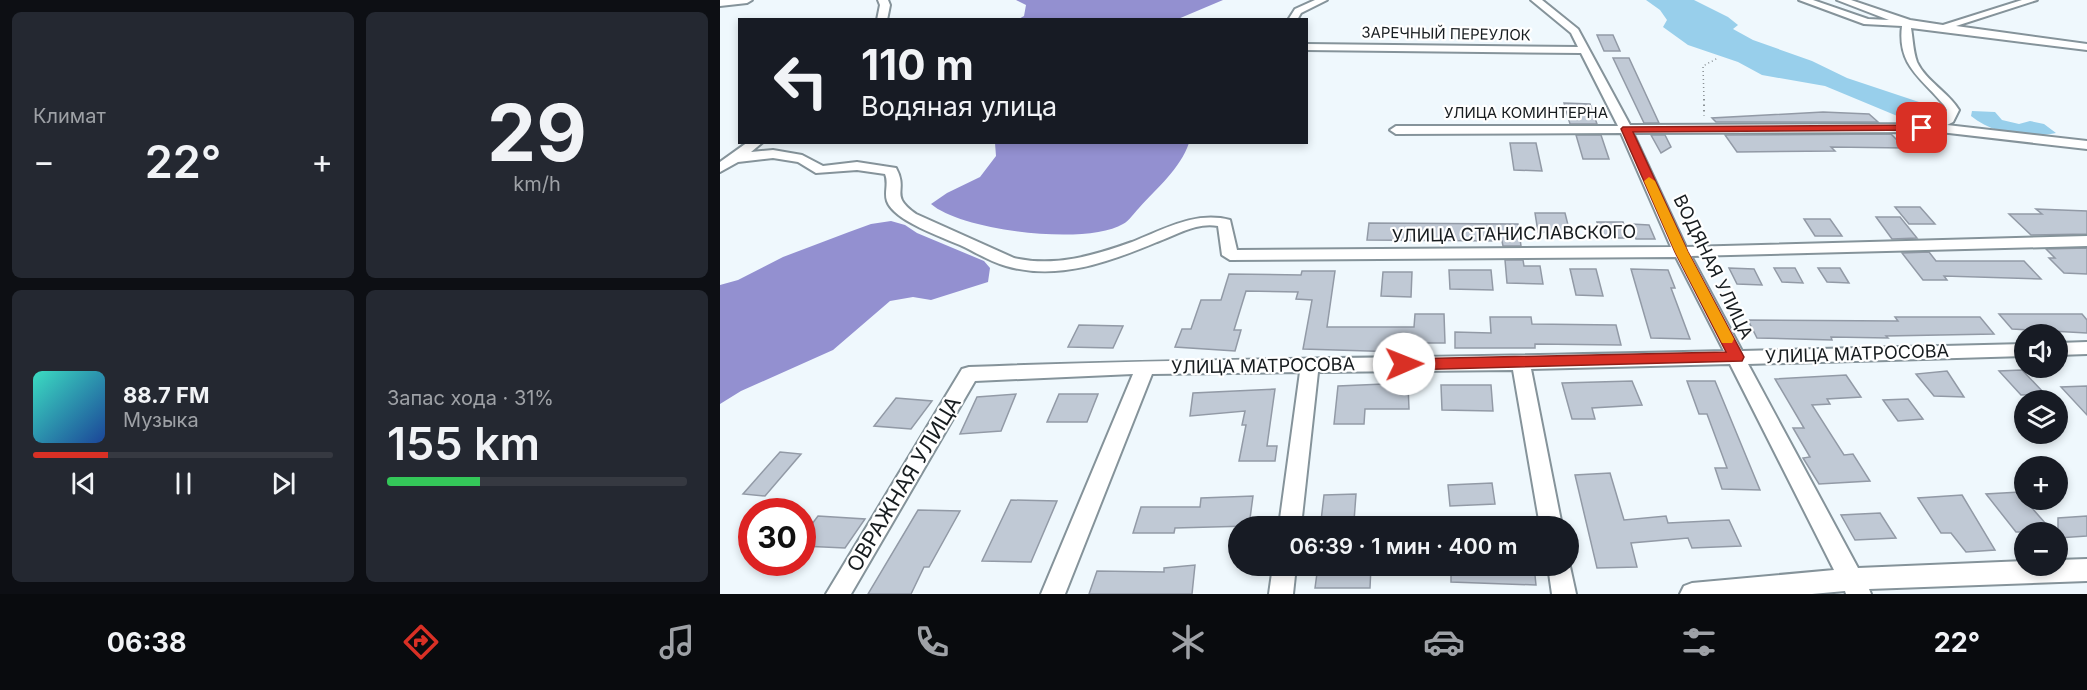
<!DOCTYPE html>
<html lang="ru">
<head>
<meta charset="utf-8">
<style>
  body { margin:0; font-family:Inter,sans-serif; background:#242831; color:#f1f3f6; height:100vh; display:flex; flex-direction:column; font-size:22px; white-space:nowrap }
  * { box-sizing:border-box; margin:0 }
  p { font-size:20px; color:#9ea1a6 }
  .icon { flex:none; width:33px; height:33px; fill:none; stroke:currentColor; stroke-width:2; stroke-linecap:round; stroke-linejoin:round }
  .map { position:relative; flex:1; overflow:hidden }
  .details { display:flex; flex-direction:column; gap:12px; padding:12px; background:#0d0f14; width:720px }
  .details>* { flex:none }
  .banner { position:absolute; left:18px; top:18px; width:570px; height:126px; border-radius:0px; box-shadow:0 3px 9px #0003; background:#171b24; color:#f1f3f6; overflow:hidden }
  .controls { position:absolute; left:1294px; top:324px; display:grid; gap:12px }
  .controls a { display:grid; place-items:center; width:54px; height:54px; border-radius:50%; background:#171b24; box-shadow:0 3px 9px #0003; font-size:30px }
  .speed { position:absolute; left:18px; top:498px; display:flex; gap:12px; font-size:30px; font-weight:700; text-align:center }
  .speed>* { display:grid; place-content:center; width:78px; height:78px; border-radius:50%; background:#171b24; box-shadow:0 3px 9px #0003; line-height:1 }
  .speed .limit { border:9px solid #d22; background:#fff; color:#111 }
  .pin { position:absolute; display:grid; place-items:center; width:51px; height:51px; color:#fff; margin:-26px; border-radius:12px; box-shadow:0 3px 9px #0006 }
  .me { position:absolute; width:66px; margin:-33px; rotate:89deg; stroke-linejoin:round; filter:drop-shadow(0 0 4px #0008) }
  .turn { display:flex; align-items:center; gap:21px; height:126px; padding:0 24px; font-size:27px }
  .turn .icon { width:78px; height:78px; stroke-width:2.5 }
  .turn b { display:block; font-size:42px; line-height:51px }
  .big { font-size:45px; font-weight:600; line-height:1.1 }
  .details .card { flex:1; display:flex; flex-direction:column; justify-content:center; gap:9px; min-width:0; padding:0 21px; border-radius:9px; background:#242831 }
  .details .dial { align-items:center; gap:0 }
  .dial b { font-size:78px; line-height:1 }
  .song { display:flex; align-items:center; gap:18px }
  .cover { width:72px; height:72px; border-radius:9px; background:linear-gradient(135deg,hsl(170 70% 55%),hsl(220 70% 35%)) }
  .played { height:6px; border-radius:3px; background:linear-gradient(90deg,#d93025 25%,#363941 25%) }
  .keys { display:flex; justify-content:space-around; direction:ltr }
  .heat { display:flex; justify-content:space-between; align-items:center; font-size:33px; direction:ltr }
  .charge { height:9px; border-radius:4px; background:linear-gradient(90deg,#34c759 31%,#363941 0) }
  .details .tiles { flex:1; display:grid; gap:12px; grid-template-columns:repeat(2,1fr) }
  .trip { position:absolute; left:508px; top:516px; width:351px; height:60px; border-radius:30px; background:#171b24; box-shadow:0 3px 9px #0003; font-weight:600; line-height:60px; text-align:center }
  .tabs { display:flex; height:96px; justify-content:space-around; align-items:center; background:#090b0e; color:#9ea1a6 }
  .tabs .icon { width:42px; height:42px }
  .tabs .selected { color:#d93025 }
  .tabs b { font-size:27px; color:#f1f3f6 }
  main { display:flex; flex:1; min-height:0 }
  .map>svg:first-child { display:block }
</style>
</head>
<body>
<main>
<section class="details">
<div class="tiles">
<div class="card"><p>Климат</p>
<div class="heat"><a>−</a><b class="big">22°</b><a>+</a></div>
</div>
<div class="card dial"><b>29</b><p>km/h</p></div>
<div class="card">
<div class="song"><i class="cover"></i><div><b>88.7 FM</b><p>Музыка</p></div></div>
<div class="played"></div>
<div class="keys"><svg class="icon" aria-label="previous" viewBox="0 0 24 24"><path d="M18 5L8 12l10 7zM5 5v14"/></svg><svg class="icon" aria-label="pause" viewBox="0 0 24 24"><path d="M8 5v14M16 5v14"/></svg><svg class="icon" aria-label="next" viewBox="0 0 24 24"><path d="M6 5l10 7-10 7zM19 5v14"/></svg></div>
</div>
<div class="card"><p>Запас хода · 31%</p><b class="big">155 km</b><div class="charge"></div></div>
</div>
</section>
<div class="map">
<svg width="1367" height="594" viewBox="0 0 1367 594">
  <rect width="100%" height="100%" fill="#eff8fd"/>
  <g fill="#98cfeb">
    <path d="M 926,0 L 974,0 L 1008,17 L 1018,25 L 1013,29 L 1033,40 L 1092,61 L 1127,78 L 1238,115 L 1199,125 L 1105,86 L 1042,75 L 1018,62 L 968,45 L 943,27 L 947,20 L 940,10 Z"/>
    <path d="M 1252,111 L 1275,112 L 1282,120 L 1299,124 L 1310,121 L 1324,124 L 1336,133 C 1309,139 1272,134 1251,116 Z"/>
  </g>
  <g fill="#9390d0">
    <path d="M 296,0 L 503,0 L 458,19 L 297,20 L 304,16 L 306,5 Z"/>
    <path d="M 275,143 L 275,142 L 469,143 C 460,169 437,188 419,208 C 414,213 409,221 403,224 C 367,246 242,231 211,204 L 227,193 L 260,177 L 276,156 Z"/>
    <path d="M 171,221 L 185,225 L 197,233 L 264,261 L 270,268 L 268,282 L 211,300 L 193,297 L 170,301 L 113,350 L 21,391 L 0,404 L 0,285 L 18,280 L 63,257 L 129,232 L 151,224 Z"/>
  </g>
  <g fill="#c0c9d5" stroke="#929aa6" stroke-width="1.5">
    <path d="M 877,35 L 893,35 L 900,51 L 884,51 Z"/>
    <path d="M 893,58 L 909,58 L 939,123 L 924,123 Z"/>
    <path d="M 844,103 L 870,104 L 877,124 L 850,124 Z"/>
    <path d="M 1103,112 L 1149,114 L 1158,122 L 996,122 L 992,118 Z"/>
    <path d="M 1171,134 L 1185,148 L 1111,147 L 1115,151 L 1017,152 L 1005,135 Z"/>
    <path d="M 856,135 L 881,135 L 889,159 L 863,159 Z"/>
    <path d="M 931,135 L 945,135 L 951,147 L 941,153 Z"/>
    <path d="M 790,143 L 816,143 L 822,171 L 794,170 Z"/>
    <path d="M 1175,207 L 1200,207 L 1215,224 L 1189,224 Z"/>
    <path d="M 1316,209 L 1367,211 L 1367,234 L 1311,235 L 1289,214 L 1322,214 Z"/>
    <path d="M 815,213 L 845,213 L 850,233 L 818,232 Z"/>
    <path d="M 1156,217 L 1180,217 L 1197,238 L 1172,239 Z"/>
    <path d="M 1084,219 L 1110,219 L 1122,236 L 1095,236 Z"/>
    <path d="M 877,222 L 903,222 L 908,238 L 882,238 Z"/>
    <path d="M 649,223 L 798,224 L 801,246 L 783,246 L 782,241 L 647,240 Z"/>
    <path d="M 911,224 L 929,225 L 935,239 L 916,239 Z"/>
    <path d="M 1367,248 L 1367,274 L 1344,273 L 1329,258 L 1335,258 L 1326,249 Z"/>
    <path d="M 1209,252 L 1216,261 L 1304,261 L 1321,279 L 1224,276 L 1227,280 L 1203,280 L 1182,253 Z"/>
    <path d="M 785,260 L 803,260 L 804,266 L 820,266 L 823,284 L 787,283 Z"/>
    <path d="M 1009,268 L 1034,269 L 1042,285 L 1017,284 Z"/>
    <path d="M 1054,268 L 1075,268 L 1083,283 L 1062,282 Z"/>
    <path d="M 1098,268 L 1120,268 L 1129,283 L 1107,282 Z"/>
    <path d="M 850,269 L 876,269 L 883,296 L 856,295 Z"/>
    <path d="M 911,269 L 948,270 L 955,288 L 951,288 L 970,339 L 931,338 Z"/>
    <path d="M 729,270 L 771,270 L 773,290 L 730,289 Z"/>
    <path d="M 582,271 L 615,271 L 607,327 L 694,327 L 695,314 L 724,314 L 725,343 L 681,343 L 681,352 L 583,349 L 592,300 L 576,299 L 578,292 L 526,291 L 514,330 L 521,330 L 515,351 L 455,347 L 462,329 L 471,329 L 481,300 L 501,300 L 509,274 L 581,275 Z"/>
    <path d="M 663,272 L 692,272 L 691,297 L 661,296 Z"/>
    <path d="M 1279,314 L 1362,314 L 1367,320 L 1367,333 L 1292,329 Z"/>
    <path d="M 770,317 L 811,317 L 812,324 L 896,325 L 901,345 L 815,344 L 815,348 L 735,348 L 735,332 L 771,333 Z"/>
    <path d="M 1175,317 L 1260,317 L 1274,334 L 1166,336 L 1168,338 L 1111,337 L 1112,340 L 1037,338 L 1028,320 L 1178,321 Z"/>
    <path d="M 359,325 L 403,326 L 393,348 L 348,347 Z"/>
    <path d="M 1302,370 L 1325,394 L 1301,395 L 1279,371 Z"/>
    <path d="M 1227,371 L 1244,397 L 1214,396 L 1196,374 Z"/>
    <path d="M 1126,375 L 1141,397 L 1107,399 L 1110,404 L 1092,405 L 1124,455 L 1133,454 L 1150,481 L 1099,484 L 1083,458 L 1090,457 L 1073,428 L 1084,428 L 1055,379 Z"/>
    <path d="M 912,381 L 922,405 L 872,408 L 875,419 L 852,419 L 842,383 Z"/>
    <path d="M 967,381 L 995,381 L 1040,490 L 1002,489 L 995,468 L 1007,468 L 987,414 L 979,414 Z"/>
    <path d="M 664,384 L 688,384 L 689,409 L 645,409 L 644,424 L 614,424 L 618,386 Z"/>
    <path d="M 721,385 L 771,385 L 773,411 L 722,410 Z"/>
    <path d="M 1367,386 L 1367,415 L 1341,387 Z"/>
    <path d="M 555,389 L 547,446 L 557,446 L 555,461 L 519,461 L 526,425 L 522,425 L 525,411 L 470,416 L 473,393 Z"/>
    <path d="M 296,394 L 281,431 L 240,434 L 257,397 Z"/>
    <path d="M 339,394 L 378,394 L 367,422 L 327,422 Z"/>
    <path d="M 176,398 L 212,401 L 191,429 L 154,426 Z"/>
    <path d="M 1188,399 L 1203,419 L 1178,421 L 1163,400 Z"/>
    <path d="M 60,452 L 81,454 L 45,496 L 23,494 Z"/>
    <path d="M 890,473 L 904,520 L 946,516 L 948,523 L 1009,520 L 1021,546 L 972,548 L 968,538 L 911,543 L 917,567 L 877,568 L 855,475 Z"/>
    <path d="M 772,483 L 775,504 L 730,506 L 728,485 Z"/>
    <path d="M 1300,492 L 1305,500 L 1333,532 L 1296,532 L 1266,494 Z"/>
    <path d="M 636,494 L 634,521 L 601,521 L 604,495 Z"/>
    <path d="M 1242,495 L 1275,550 L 1246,552 L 1231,533 L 1221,533 L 1198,498 Z"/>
    <path d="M 533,496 L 529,526 L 455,528 L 454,533 L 413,533 L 421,507 L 480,507 L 481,498 Z"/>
    <path d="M 291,500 L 337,501 L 311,562 L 262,561 Z"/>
    <path d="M 198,510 L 240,511 L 209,567 L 204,567 L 191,594 L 148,594 Z"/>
    <path d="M 1160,513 L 1176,538 L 1135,540 L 1121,515 Z"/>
    <path d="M 98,516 L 145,519 L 125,548 L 82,546 L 82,537 Z"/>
    <path d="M 1367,516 L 1367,536 L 1338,538 L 1338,518 Z"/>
    <path d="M 475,565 L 472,594 L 369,594 L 377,571 L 444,572 L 444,568 Z"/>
    <path d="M 598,566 L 651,566 L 650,588 L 595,588 Z"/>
    <path d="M 731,566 L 814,566 L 816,585 L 731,582 Z"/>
  </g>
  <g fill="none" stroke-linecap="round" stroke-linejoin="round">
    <g stroke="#85939a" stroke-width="4">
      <g id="minor">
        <path d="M 0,0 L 32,0 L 27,3 L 0,6 Z"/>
        <path d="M 158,0 L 168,0 L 170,5 L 167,20 L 157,20 L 160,5 Z"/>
        <path d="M 595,0 L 607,0 L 581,13 L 577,20 L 568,20 L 575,9 Z"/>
        <path d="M 811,0 L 822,0 L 858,29 L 910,125 L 1215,124 L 1219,118 L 1224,117 L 1227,110 L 1224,105 C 1202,78 1177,66 1182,26 L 1144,24 L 1079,0 L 1093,0 L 1148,19 L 1169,20 L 1117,0 L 1131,0 L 1190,20 L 1223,25 L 1302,0 L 1317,0 L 1236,26 L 1367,44 L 1367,50 L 1191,28 C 1193,39 1193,51 1197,62 C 1206,81 1228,92 1239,110 L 1233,122 L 1227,125 L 1367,141 L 1367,149 L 1220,132 L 913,133 L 966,247 L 1367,236 L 1367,246 L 971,256 L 1022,351 L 1305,344 L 1305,356 L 1028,364 L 1138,568 L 1305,561 L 1305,566 L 1338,566 L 1338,560 L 1367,559 L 1367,581 L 1149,589 L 1151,594 L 1126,594 L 1125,591 L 1092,594 L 960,594 L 964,586 L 972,583 L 1114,570 L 1010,364 L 811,369 L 842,526 L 820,526 L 793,370 L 598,372 L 581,526 L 559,526 L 580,372 L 432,374 L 345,594 L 321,594 L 413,374 L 255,381 L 131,594 L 106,594 L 242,369 L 249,367 C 500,357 752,358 1004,351 L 956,257 L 510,260 L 502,255 L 498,226 C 476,222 457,235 437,242 C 389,262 338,281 286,266 C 271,262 255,252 240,245 C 222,237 174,221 167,201 C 164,193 169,183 165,174 L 137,170 L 96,173 L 78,162 L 53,158 L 18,162 L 0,172 L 0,162 L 28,142 L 43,142 L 31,152 L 53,150 L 82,155 L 103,166 L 137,162 L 176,168 C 189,192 168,194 196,214 L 294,258 C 335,267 373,256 412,242 C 445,229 475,211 510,220 L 517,250 L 951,247 L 901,133 L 676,134 L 670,130 L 676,126 L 898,126 L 861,53 L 586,50 L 586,44 L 858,47 L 851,33 Z"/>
        <path d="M 1367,342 L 1367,354 L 1338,355 L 1338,343 Z"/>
        <path d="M 849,562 L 856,594 L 832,594 L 828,566 L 849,566 Z"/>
        <path d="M 553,566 L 576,566 L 573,594 L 549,594 Z"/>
      </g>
    </g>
    <path stroke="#8a9195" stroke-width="1.5" stroke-dasharray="1 3" stroke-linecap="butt" d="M 984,100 L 983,66 L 998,58"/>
    <path stroke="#8a9195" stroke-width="2" stroke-dasharray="1.5 4" stroke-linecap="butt" d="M 984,99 L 984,116"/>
    <use href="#minor" fill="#fff" fill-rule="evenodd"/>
  </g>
  <path fill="#d93025" stroke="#8d1f18" stroke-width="1.5" d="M 1202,125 L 1207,128 L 1206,130 L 913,132 L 968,252 L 1024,357 L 1022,361 L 684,370 L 679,368 L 676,364 L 679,361 L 684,359 L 1006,352 L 955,252 L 901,129 L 903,127 Z"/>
  <path fill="#f59e0b" d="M 929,177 L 935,181 L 968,252 L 1014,339 L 1012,343 L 1002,343 L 955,252 L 924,181 Z"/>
  <g text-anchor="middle" stroke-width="4.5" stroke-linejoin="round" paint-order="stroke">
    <g font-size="15" fill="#171c1f" stroke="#fff">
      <text transform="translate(726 34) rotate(1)" y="5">ЗАРЕЧНЫЙ ПЕРЕУЛОК</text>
      <text x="806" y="118">УЛИЦА КОМИНТЕРНА</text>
    </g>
    <g font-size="18" fill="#171c1f" stroke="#fff">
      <text transform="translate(794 234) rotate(-1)" y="6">УЛИЦА СТАНИСЛАВСКОГО</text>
      <text transform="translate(993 267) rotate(64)" y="6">ВОДЯНАЯ УЛИЦА</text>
      <text transform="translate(1137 354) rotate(-2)" y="6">УЛИЦА МАТРОСОВА</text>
      <text transform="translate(543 366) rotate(-1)" y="6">УЛИЦА МАТРОСОВА</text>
    </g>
    <g font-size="21" fill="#171c1f" stroke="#fff">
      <text transform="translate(184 484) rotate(-59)" y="7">ОВРАЖНАЯ УЛИЦА</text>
    </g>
  </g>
</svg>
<div class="controls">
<a><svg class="icon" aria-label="sound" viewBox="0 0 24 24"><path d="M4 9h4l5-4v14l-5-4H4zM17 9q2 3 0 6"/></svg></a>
<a><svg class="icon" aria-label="layers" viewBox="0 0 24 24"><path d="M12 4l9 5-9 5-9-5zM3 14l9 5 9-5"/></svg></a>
<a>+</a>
<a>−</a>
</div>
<div class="speed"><div class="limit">30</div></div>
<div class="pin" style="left:1202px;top:128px;background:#d93025"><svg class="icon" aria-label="arrive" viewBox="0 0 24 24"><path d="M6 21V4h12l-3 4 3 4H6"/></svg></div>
<svg class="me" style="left:684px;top:364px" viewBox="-20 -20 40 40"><circle r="19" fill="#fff"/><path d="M0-13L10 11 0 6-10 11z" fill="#d93025"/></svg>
<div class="trip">06:39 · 1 мин · 400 m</div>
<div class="banner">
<div class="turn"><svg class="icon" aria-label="left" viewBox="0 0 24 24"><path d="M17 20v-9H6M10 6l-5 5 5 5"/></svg><div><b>110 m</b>Водяная улица</div></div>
</div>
</div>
</main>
<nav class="tabs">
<b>06:38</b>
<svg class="icon selected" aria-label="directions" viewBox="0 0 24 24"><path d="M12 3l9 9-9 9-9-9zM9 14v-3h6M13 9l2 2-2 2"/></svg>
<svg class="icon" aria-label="music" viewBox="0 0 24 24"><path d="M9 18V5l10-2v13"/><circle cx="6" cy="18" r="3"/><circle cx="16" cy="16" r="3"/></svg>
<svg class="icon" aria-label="phone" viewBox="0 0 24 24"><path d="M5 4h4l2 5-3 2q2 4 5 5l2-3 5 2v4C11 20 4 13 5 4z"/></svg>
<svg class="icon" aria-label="climate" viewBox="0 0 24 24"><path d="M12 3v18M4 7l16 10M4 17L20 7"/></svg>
<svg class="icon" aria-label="car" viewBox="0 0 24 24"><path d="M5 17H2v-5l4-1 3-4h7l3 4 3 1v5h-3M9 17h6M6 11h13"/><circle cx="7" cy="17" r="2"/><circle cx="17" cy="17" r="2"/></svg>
<svg class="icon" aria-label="filters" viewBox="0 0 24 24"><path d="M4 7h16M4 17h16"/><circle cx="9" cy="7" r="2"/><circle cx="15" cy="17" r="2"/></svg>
<b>22°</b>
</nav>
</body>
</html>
